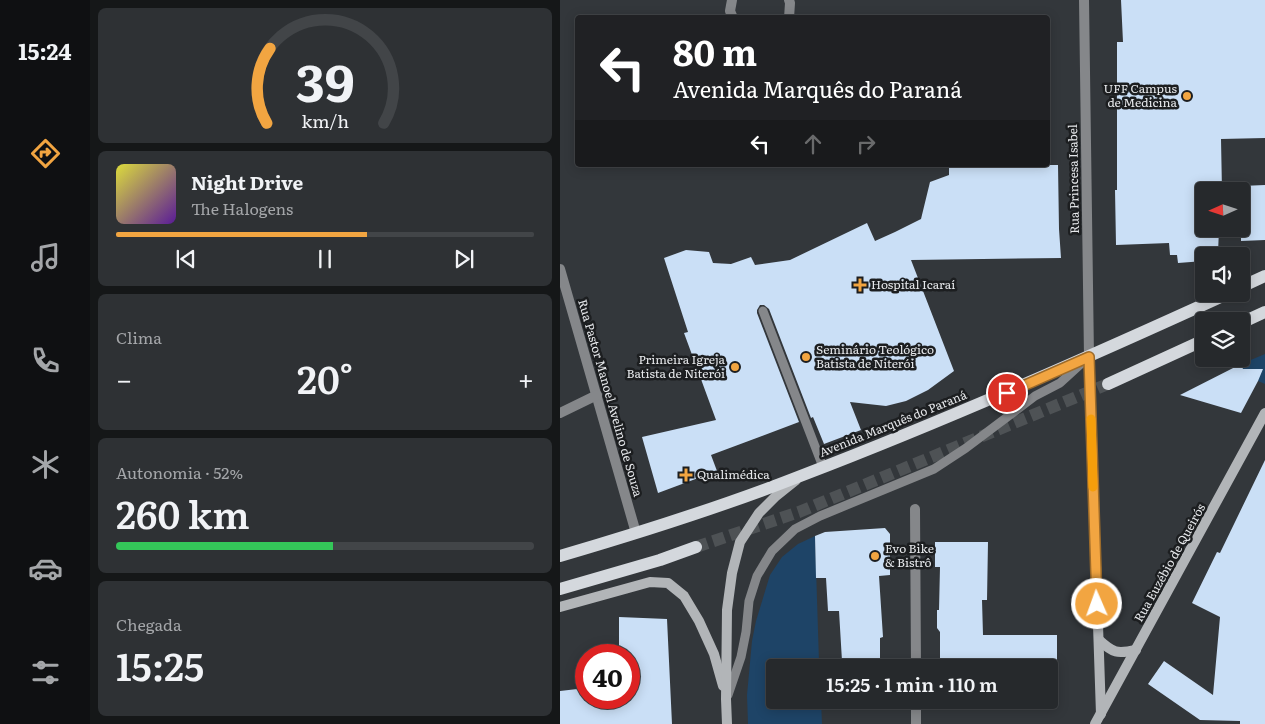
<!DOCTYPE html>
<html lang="pt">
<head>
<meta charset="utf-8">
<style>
  body { margin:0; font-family:Literata,serif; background:#2e3134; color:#f1f3f6; height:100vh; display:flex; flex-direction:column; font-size:19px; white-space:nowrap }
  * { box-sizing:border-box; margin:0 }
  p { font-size:16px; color:#a4a6a9 }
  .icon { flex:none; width:28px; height:28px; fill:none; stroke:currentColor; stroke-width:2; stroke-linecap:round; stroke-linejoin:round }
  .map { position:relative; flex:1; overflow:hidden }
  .details { display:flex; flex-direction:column; gap:8px; padding:8px; background:#151718; width:470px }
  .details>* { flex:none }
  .banner { position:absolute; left:15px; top:15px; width:475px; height:152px; border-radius:5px; box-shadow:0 2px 12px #0003,0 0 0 1px #424548; background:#202124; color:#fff; overflow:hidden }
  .needle { width:32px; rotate:267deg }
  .tools { position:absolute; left:635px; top:182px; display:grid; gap:10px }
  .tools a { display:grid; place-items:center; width:55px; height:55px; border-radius:5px; background:#26292c; box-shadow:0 2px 12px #0003,0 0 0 1px #424548; font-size:25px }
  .speed { position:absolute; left:15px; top:644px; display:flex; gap:10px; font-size:25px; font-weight:700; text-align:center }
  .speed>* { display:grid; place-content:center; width:65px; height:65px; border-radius:50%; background:#26292c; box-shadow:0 2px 12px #0003,0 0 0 1px #424548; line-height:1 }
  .speed .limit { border:8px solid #d22; background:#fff; color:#111 }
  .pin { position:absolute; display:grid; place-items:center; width:42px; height:42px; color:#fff; margin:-21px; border:2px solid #fff; border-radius:50%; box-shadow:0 1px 5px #0007 }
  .me { position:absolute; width:55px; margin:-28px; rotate:358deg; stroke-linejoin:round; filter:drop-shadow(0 0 4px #0008) }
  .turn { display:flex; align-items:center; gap:18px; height:105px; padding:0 15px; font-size:22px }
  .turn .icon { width:65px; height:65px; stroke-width:2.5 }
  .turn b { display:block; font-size:35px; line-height:42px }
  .lanes { display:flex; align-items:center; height:48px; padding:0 15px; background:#0003; justify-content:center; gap:25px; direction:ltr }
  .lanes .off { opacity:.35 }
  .big { font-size:38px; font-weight:600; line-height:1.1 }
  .details .card { flex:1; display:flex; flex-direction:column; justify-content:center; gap:8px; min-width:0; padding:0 18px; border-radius:8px; background:#2e3134 }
  .details .dial { align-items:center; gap:0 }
  .dial svg { height:130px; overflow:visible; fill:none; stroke:#424548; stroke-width:7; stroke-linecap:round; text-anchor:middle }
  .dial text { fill:#f1f3f6; stroke:none }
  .song { display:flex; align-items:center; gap:15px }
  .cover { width:60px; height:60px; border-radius:8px; background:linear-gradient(135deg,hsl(60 70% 55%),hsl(270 70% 35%)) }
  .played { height:5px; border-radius:2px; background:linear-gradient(90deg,#f2a541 60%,#424548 60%) }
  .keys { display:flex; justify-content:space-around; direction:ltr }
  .heat { display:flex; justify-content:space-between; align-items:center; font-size:28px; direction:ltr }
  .charge { height:8px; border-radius:4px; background:linear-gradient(90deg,#34c759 52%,#424548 0) }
  .trip { position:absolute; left:206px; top:659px; width:292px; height:50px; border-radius:5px; background:#26292c; box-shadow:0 2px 12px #0003,0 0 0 1px #424548; font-weight:600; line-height:50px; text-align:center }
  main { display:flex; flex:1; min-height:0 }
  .dock { display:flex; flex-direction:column; width:90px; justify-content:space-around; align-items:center; background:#0f1012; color:#a4a6a9 }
  .dock .icon { width:35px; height:35px }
  .dock .current { color:#f2a541 }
  .dock b { font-size:22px; color:#f1f3f6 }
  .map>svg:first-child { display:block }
</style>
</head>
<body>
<main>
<nav class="dock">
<b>15:24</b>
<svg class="icon current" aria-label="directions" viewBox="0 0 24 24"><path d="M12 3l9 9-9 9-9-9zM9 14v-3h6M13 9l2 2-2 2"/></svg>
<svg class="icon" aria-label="music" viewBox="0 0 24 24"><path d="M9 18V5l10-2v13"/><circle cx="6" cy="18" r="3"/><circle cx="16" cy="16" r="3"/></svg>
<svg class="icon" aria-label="phone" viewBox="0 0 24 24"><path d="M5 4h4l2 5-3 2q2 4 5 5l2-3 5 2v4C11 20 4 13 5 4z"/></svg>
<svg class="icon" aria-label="climate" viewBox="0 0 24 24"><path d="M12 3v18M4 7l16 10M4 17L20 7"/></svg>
<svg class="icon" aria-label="car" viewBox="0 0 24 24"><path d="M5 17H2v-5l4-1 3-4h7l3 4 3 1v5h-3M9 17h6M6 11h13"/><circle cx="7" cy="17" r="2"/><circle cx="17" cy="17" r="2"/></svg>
<svg class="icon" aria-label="filters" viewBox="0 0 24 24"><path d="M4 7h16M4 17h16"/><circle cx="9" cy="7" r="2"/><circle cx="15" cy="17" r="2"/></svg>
</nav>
<section class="details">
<div class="card dial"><svg viewBox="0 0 100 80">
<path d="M14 69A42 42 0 1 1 86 69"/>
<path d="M14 69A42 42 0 0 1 16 23" stroke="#f2a541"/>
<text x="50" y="56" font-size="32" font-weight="700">39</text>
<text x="50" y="72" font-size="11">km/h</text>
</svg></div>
<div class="card">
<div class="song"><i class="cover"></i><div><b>Night Drive</b><p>The Halogens</p></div></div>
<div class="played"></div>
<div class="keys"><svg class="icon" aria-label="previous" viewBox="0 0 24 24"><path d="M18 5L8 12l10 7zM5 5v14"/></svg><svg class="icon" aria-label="pause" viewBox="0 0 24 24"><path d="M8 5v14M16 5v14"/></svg><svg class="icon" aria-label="next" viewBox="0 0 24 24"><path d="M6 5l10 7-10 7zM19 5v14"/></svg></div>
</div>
<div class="card"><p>Clima</p>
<div class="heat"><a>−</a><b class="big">20°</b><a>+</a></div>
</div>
<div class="card"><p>Autonomia · 52%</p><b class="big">260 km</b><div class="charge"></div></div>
<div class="card"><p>Chegada</p><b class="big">15:25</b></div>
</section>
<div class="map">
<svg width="705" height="724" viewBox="0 0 705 724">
  <rect width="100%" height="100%" fill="#33373b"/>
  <g fill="#1e4467">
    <path d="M 705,354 L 705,384 L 698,381 C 703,368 694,368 684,372 L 681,364 Z"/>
    <path d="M 255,536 L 259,662 L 244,663 L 241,667 L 215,668 L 215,700 L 261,700 L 262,724 L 188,724 L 187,695 L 192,641 L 196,621 L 210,575 L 222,557 L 238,544 Z"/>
  </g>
  <g fill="#cadff6">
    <path d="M 561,0 L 705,0 L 705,138 L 661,139 L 662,191 L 644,191 L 644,229 L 659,229 L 658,253 L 649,253 L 649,256 L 644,256 L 644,261 L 618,263 L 617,255 L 610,255 L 609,243 L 556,245 L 555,190 L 557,190 L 557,42 L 563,42 Z"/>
    <path d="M 389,165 L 498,165 L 499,229 L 501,258 L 351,260 L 394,371 L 368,390 L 346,401 L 326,406 L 290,402 L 301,430 L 264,444 L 253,417 L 251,418 L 209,309 L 204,305 L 200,305 L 197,310 L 197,313 L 239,422 L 151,455 L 157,471 L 98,493 L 82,437 L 156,420 L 124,333 L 128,332 L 104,258 L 126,250 L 149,252 L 153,263 L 171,264 L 191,257 L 195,265 L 230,260 L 307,223 L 315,241 L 335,232 L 361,219 L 370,182 L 389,175 Z"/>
    <path d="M 705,185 L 705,240 L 681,241 L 681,186 Z"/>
    <path d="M 681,364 L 683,369 L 703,369 L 698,381 L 681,413 L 620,395 Z"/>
    <path d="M 705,460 L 705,724 L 680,724 L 680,721 L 640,720 L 588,684 L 604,661 L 653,695 L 660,617 L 632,603 L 657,552 L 660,553 Z"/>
    <path d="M 325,528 L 330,534 L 330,575 L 319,576 L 323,637 L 320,638 L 320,661 L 282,661 L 279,611 L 268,611 L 266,578 L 256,578 L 255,536 L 265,532 Z"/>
    <path d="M 375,542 L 428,542 L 427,600 L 422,600 L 423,635 L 497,635 L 497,663 L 436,663 L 437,667 L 380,667 L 380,632 L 377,628 L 377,610 L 379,610 L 380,567 L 375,567 Z"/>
    <path d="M 59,617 L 107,619 L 112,724 L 0,724 L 0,691 L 26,688 L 26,698 L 69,698 L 69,655 L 59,655 Z"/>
  </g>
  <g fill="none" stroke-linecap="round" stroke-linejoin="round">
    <path stroke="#4e5255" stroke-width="12" stroke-dasharray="12 6" stroke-linecap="butt" d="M 136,547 L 239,512 L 548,384"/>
    <g stroke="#85878a" stroke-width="9">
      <path d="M 203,311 L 263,467"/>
      <path d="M 168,695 L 181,657 L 186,632 L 189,601 L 197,576 L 212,551 L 235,529 L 260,516 L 374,469 L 406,448 L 475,396 L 500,383 L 523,362"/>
    </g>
    <g stroke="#85878a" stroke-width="10">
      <path d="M 172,0 L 170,11 L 173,18"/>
      <path d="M 524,0 L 529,357"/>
      <path d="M 229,18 L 230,3 L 229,0"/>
      <path d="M 0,269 L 76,533"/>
      <path d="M 0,413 L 37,395"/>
      <path d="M 355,509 L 356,668"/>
      <path d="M 356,700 L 356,724"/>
    </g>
    <g stroke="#b2b5b8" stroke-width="10">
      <path d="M 529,357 L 541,714"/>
      <path d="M 0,607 L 90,582 L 108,583 L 124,596 L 139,621 L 154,654 L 163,686"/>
      <path d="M 539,640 C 553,653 557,654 576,650"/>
      <path d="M 167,724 L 166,699 L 167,610 L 172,573 L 180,542 L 199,513 L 216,496 L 236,480"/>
      <path d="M 535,724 L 705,413"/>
    </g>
    <g stroke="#d4d8dd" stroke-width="12">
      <path d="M 681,287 L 705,276"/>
      <path d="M 681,323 L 705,312"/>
      <path d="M 548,384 L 644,340"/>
      <path d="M 0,556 C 82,532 164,506 243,475 C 387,420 527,358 667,294"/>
      <path d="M 0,589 L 100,560 L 136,547"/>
    </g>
  </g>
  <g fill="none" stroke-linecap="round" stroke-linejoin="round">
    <g stroke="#9d6b2a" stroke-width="12">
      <path id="route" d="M 447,393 L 529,357 L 537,604"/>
    </g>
    <use href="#route" stroke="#f2a541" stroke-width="9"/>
    <path stroke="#f59e0b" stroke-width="9" d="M 531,419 L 533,487"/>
  </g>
  <g fill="#f2a541" stroke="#1c1e20" stroke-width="2">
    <circle cx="627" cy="96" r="5"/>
    <path d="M297.5 277.5h5v5h5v5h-5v5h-5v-5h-5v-5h5z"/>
    <circle cx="246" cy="357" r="5"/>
    <circle cx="175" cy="367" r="5"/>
    <path d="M123.5 467.5h5v5h5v5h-5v5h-5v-5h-5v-5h5z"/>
    <circle cx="315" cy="556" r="5"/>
  </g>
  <g text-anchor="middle" stroke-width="5" stroke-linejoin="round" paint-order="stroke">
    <g font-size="12" fill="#e6e8eb" stroke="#1c1e20" text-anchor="start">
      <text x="617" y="93" text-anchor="end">UFF Campus<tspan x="617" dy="14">de Medicina</tspan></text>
      <text x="311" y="289">Hospital Icaraí</text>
      <text x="256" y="354">Seminário Teológico<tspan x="256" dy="14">Batista de Niterói</tspan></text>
      <text x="165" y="364" text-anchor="end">Primeira Igreja<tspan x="165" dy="14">Batista de Niterói</tspan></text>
      <text x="137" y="479">Qualimédica</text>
      <text x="325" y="553">Evo Bike<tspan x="325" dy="14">&amp; Bistrô</tspan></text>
    </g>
    <g font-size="12" fill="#e6e8eb" stroke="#1c1e20">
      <text transform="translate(514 179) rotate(-91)" y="4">Rua Princesa Isabel</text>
      <text transform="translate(50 398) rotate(74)" y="4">Rua Pastor Manoel Avelino de Souza</text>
      <text transform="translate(333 424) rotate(-22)" y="4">Avenida Marquês do Paraná</text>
      <text transform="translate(610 563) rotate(-61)" y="4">Rua Euzébio de Queirós</text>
    </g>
  </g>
</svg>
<div class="tools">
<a><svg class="needle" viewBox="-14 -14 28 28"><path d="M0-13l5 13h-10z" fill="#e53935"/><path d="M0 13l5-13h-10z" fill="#a4a6a9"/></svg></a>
<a><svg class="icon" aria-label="sound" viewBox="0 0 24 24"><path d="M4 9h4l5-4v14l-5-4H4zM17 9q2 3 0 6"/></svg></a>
<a><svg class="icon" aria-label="layers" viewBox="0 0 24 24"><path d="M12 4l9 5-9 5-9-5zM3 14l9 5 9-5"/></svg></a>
</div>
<div class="speed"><div class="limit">40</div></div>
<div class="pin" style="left:447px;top:393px;background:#d93025"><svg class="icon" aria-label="arrive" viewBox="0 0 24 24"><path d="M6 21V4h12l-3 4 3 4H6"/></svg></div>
<svg class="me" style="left:537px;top:604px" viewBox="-20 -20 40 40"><circle r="17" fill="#f2a541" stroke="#fff" stroke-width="3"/><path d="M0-11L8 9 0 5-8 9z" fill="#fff"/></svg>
<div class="trip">15:25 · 1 min · 110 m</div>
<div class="banner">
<div class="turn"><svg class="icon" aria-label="left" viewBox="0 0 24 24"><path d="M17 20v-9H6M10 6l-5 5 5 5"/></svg><div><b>80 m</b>Avenida Marquês do Paraná</div></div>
<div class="lanes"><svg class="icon" aria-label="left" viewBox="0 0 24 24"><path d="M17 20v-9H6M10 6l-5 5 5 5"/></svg><svg class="icon off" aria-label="ahead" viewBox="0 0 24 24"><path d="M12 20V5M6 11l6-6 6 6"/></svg><svg class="icon off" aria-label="right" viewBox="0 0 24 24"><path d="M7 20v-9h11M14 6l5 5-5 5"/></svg></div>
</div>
</div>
</main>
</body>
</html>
